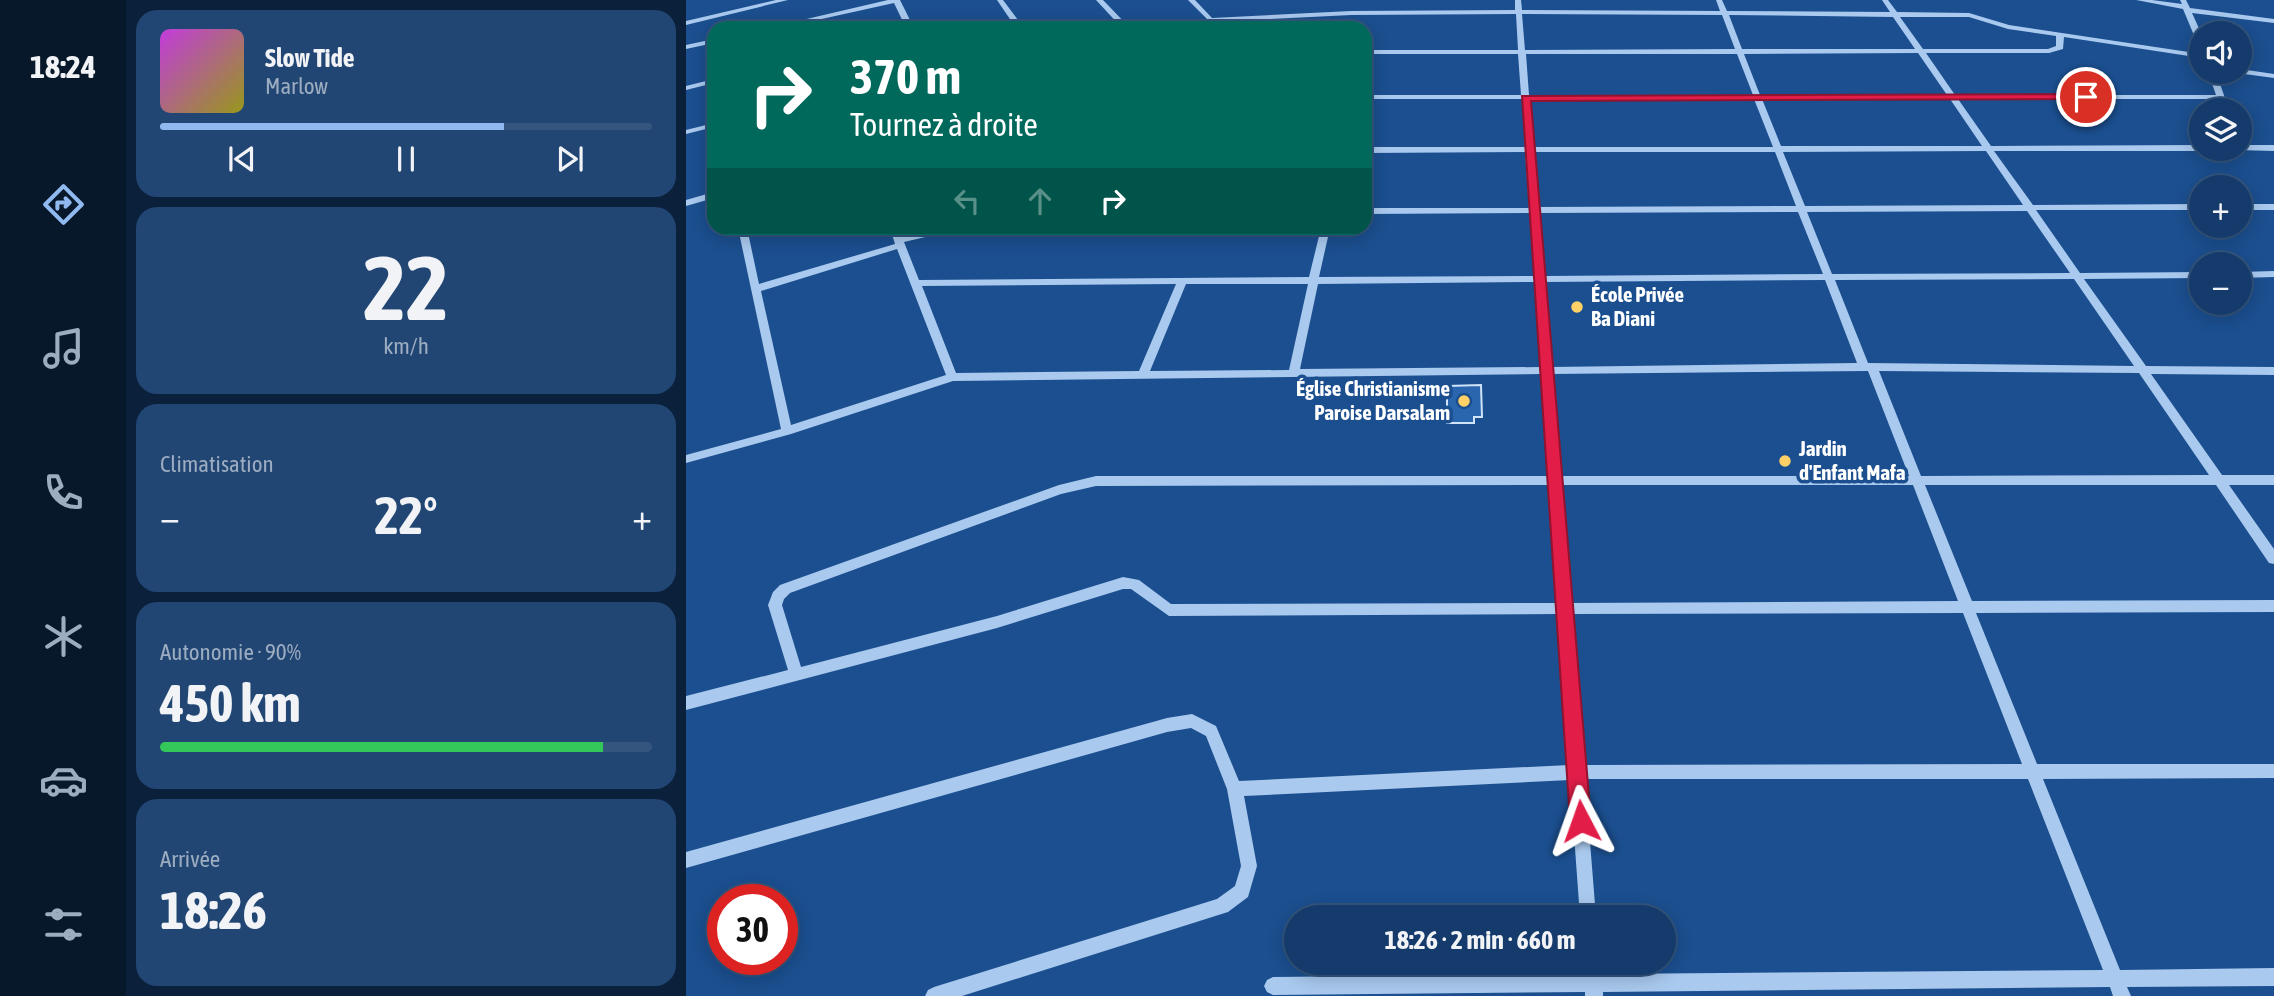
<!DOCTYPE html>
<html lang="fr">
<head>
<meta charset="utf-8">
<style>
  body { margin:0; font-family:"Asap Condensed",sans-serif; background:#214673; color:#f1f3f6; height:100vh; display:flex; flex-direction:column; font-size:26px; white-space:nowrap }
  * { box-sizing:border-box; margin:0 }
  p { font-size:23px; color:#9dadc1 }
  .icon { flex:none; width:38px; height:38px; fill:none; stroke:currentColor; stroke-width:2; stroke-linecap:round; stroke-linejoin:round }
  .map { position:relative; flex:1; overflow:hidden }
  .sheet { display:flex; flex-direction:column; gap:10px; padding:10px; background:#0b203b; width:560px }
  .sheet>* { flex:none }
  .banner { position:absolute; left:21px; top:21px; width:665px; height:214px; border-radius:21px; box-shadow:0 4px 18px #0003,0 0 0 2px #33557e; background:#00695c; color:#fff; overflow:hidden }
  .buttons { position:absolute; left:1503px; top:21px; display:grid; gap:14px }
  .buttons a { display:grid; place-items:center; width:63px; height:63px; border-radius:50%; background:#143b6b; box-shadow:0 4px 18px #0003,0 0 0 2px #33557e; font-size:35px }
  .speed { position:absolute; left:21px; top:884px; display:flex; gap:14px; font-size:35px; font-weight:700; text-align:center }
  .speed>* { display:grid; place-content:center; width:91px; height:91px; border-radius:50%; background:#143b6b; box-shadow:0 4px 18px #0003,0 0 0 2px #33557e; line-height:1 }
  .speed .limit { border:10px solid #d22; background:#fff; color:#111 }
  .pin { position:absolute; display:grid; place-items:center; width:60px; height:60px; color:#fff; margin:-30px; border:4px solid #fff; border-radius:50%; box-shadow:0 2px 7px #0007 }
  .me { position:absolute; width:77px; margin:-38px; rotate:356deg; stroke-linejoin:round; filter:drop-shadow(0 0 5px #0008) }
  .turn { display:flex; align-items:center; gap:24px; height:147px; padding:0 28px; font-size:32px }
  .turn .icon { width:91px; height:91px; stroke-width:2.5 }
  .turn b { display:block; font-size:49px; line-height:60px }
  .lanes { display:flex; align-items:center; height:66px; padding:0 28px; background:#0003; justify-content:center; gap:35px; direction:ltr }
  .lanes .off { opacity:.35 }
  .big { font-size:52px; font-weight:700; line-height:1.1 }
  .sheet .card { flex:1; display:flex; flex-direction:column; justify-content:center; gap:10px; min-width:0; padding:0 24px; border-radius:21px; background:#214673 }
  .sheet .dial { align-items:center; gap:0 }
  .dial b { font-size:91px; line-height:1 }
  .song { display:flex; align-items:center; gap:21px }
  .cover { width:84px; height:84px; border-radius:10px; background:linear-gradient(135deg,hsl(290 70% 55%),hsl(60 70% 35%)) }
  .played { height:7px; border-radius:4px; background:linear-gradient(90deg,#90b9f0 70%,#33557e 70%) }
  .keys { display:flex; justify-content:space-around; direction:ltr }
  .heat { display:flex; justify-content:space-between; align-items:center; font-size:38px; direction:ltr }
  .charge { height:10px; border-radius:5px; background:linear-gradient(90deg,#34c759 90%,#33557e 0) }
  .trip { position:absolute; left:598px; top:905px; width:392px; height:70px; border-radius:35px; background:#143b6b; box-shadow:0 4px 18px #0003,0 0 0 2px #33557e; font-weight:700; line-height:70px; text-align:center }
  main { display:flex; flex:1; min-height:0 }
  .dock { display:flex; flex-direction:column; width:126px; justify-content:space-around; align-items:center; background:#08182b; color:#9dadc1 }
  .dock .icon { width:49px; height:49px }
  .dock .current { color:#90b9f0 }
  .dock b { font-size:32px; color:#f1f3f6 }
  .map>svg:first-child { display:block }
</style>
</head>
<body>
<main>
<nav class="dock">
<b>18:24</b>
<svg class="icon current" aria-label="directions" viewBox="0 0 24 24"><path d="M12 3l9 9-9 9-9-9zM9 14v-3h6M13 9l2 2-2 2"/></svg>
<svg class="icon" aria-label="music" viewBox="0 0 24 24"><path d="M9 18V5l10-2v13"/><circle cx="6" cy="18" r="3"/><circle cx="16" cy="16" r="3"/></svg>
<svg class="icon" aria-label="phone" viewBox="0 0 24 24"><path d="M5 4h4l2 5-3 2q2 4 5 5l2-3 5 2v4C11 20 4 13 5 4z"/></svg>
<svg class="icon" aria-label="climate" viewBox="0 0 24 24"><path d="M12 3v18M4 7l16 10M4 17L20 7"/></svg>
<svg class="icon" aria-label="car" viewBox="0 0 24 24"><path d="M5 17H2v-5l4-1 3-4h7l3 4 3 1v5h-3M9 17h6M6 11h13"/><circle cx="7" cy="17" r="2"/><circle cx="17" cy="17" r="2"/></svg>
<svg class="icon" aria-label="filters" viewBox="0 0 24 24"><path d="M4 7h16M4 17h16"/><circle cx="9" cy="7" r="2"/><circle cx="15" cy="17" r="2"/></svg>
</nav>
<section class="sheet">
<div class="card">
<div class="song"><i class="cover"></i><div><b>Slow Tide</b><p>Marlow</p></div></div>
<div class="played"></div>
<div class="keys"><svg class="icon" aria-label="previous" viewBox="0 0 24 24"><path d="M18 5L8 12l10 7zM5 5v14"/></svg><svg class="icon" aria-label="pause" viewBox="0 0 24 24"><path d="M8 5v14M16 5v14"/></svg><svg class="icon" aria-label="next" viewBox="0 0 24 24"><path d="M6 5l10 7-10 7zM19 5v14"/></svg></div>
</div>
<div class="card dial"><b>22</b><p>km/h</p></div>
<div class="card"><p>Climatisation</p>
<div class="heat"><a>−</a><b class="big">22°</b><a>+</a></div>
</div>
<div class="card"><p>Autonomie · 90%</p><b class="big">450 km</b><div class="charge"></div></div>
<div class="card"><p>Arrivée</p><b class="big">18:26</b></div>
</section>
<div class="map">
<svg width="1588" height="996" viewBox="0 0 1588 996">
  <rect width="100%" height="100%" fill="#1b4f8f"/>
  <path fill="#2a66ad" stroke="#cfe3fa" stroke-width="2" d="M 795,385 L 796,417 L 788,417 L 788,423 L 761,423 L 761,386 Z"/>
  <g fill="none" stroke-linecap="round" stroke-linejoin="round">
    <g fill="#a9c9ee" fill-rule="evenodd">
      <path d="M 90,0 L 102,0 L 0,25 L 0,21 Z"/>
      <path d="M 202,0 L 214,0 L 228,28 L 220,28 L 208,3 L 95,28 L 82,28 Z"/>
      <path d="M 311,0 L 317,0 L 338,28 L 330,28 Z"/>
      <path d="M 410,0 L 417,0 L 444,28 L 436,28 Z"/>
      <path d="M 502,0 L 509,0 L 526,18 L 665,11 L 829,10 L 829,0 L 835,0 L 836,10 L 1034,11 L 1030,0 L 1036,0 L 1041,11 L 1204,12 L 1196,0 L 1202,0 L 1211,12 L 1283,13 L 1323,25 L 1516,54 L 1516,58 L 1378,37 L 1377,49 L 1363,53 L 1240,53 L 1269,95 L 1530,95 L 1522,72 L 1530,72 L 1543,110 L 1535,110 L 1531,99 L 1272,99 L 1305,146 L 1516,145 L 1516,149 L 1520,149 L 1516,151 L 1308,151 L 1347,205 L 1516,204 L 1516,210 L 1350,210 L 1394,273 L 1516,272 L 1516,278 L 1398,279 L 1460,366 L 1588,367 L 1588,375 L 1465,374 L 1536,475 L 1588,475 L 1588,485 L 1543,485 L 1588,549 L 1588,564 L 1583,563 L 1530,485 L 1239,485 L 1286,601 L 1588,600 L 1588,612 L 1290,613 L 1351,764 L 1588,764 L 1588,778 L 1357,779 L 1434,970 L 1588,968 L 1588,986 L 1441,987 L 1445,996 L 1427,996 L 1424,987 L 917,992 L 917,996 L 899,996 L 899,992 L 587,995 L 581,992 L 578,986 L 581,980 L 587,977 L 898,974 L 897,962 L 915,962 L 916,974 L 1417,970 L 1342,779 L 899,779 L 910,917 L 894,917 L 884,780 L 558,796 L 571,866 L 562,897 L 542,912 L 276,996 L 239,996 L 242,990 L 248,987 L 531,899 L 549,886 L 555,866 L 541,789 L 520,736 L 505,728 L 481,732 L 0,868 L 0,852 L 481,718 L 506,714 L 530,726 L 553,781 L 883,765 L 872,614 L 483,616 L 445,589 L 437,589 L 311,628 L 0,710 L 0,696 L 102,670 L 82,605 L 87,592 L 94,585 L 373,485 L 410,476 L 862,476 L 855,374 L 267,381 L 105,434 L 0,463 L 0,455 L 95,429 L 52,228 L 61,228 L 73,284 L 209,244 L 204,228 L 212,228 L 216,237 L 256,228 L 271,228 L 269,230 L 218,242 L 233,280 L 623,277 L 635,228 L 644,228 L 633,277 L 848,276 L 844,213 L 679,214 L 679,208 L 843,208 L 839,152 L 679,153 L 679,147 L 839,147 L 836,99 L 679,99 L 679,95 L 835,95 L 832,54 L 679,54 L 679,50 L 832,50 L 830,14 L 665,15 L 524,22 ZM 836,14 L 1036,15 L 1049,49 L 839,50 ZM 1043,15 L 1207,17 L 1229,49 L 1056,49 ZM 1214,17 L 1283,17 L 1322,29 L 1370,36 L 1370,46 L 1362,49 L 1237,49 ZM 1232,53 L 1261,95 L 1074,95 L 1058,54 ZM 840,54 L 1051,54 L 1067,95 L 843,95 ZM 843,99 L 1068,99 L 1087,147 L 847,147 ZM 1076,99 L 1264,99 L 1296,146 L 1095,146 ZM 1300,151 L 1337,205 L 1119,206 L 1097,152 ZM 848,152 L 1089,152 L 1110,206 L 852,207 ZM 1341,211 L 1384,273 L 1146,274 L 1121,212 ZM 1112,212 L 1137,274 L 858,276 L 853,213 ZM 211,249 L 260,375 L 105,425 L 75,291 ZM 1388,279 L 1448,366 L 1182,363 L 1149,280 ZM 1139,280 L 1171,363 L 865,367 L 858,282 ZM 849,282 L 855,367 L 614,369 L 632,284 ZM 490,284 L 453,371 L 270,373 L 236,286 ZM 500,284 L 622,284 L 603,370 L 464,371 ZM 1182,371 L 1223,476 L 874,476 L 866,374 ZM 1193,371 L 1453,373 L 1523,475 L 1235,476 ZM 863,485 L 871,603 L 485,604 L 453,580 L 437,577 L 311,616 L 115,667 L 96,605 L 98,599 L 104,593 L 375,494 L 410,486 ZM 875,485 L 1227,485 L 1272,601 L 885,603 ZM 1277,613 L 1336,764 L 898,765 L 886,614 Z"/>
      <path d="M 1450,0 L 1466,0 L 1496,4 L 1494,0 L 1500,0 L 1504,8 L 1588,19 L 1588,23 L 1506,13 L 1516,35 L 1516,47 L 1512,45 L 1497,9 Z"/>
      <path d="M 28,39 L 28,43 L 0,49 L 0,45 Z"/>
      <path d="M 1554,69 L 1588,74 L 1588,78 L 1551,73 L 1554,72 Z"/>
      <path d="M 28,79 L 28,83 L 0,90 L 0,86 Z"/>
      <path d="M 28,123 L 28,127 L 0,134 L 0,130 Z"/>
      <path d="M 1554,145 L 1588,145 L 1588,151 L 1551,150 L 1554,149 Z"/>
      <path d="M 28,192 L 28,198 L 0,206 L 0,200 Z"/>
      <rect x="1554" y="204" width="34" height="6"/>
      <path d="M 1588,271 L 1588,277 L 1554,278 L 1554,272 Z"/>
    </g>
  </g>
  <path fill="#e11d48" stroke="#92132f" stroke-width="2" d="M 1400,94 L 1404,95 L 1404,99 L 845,101 L 905,821 L 902,828 L 895,831 L 887,828 L 884,821 L 836,96 Z"/>
  <g fill="#ffd166" stroke="#1b4f8f" stroke-width="2.5">
    <circle cx="891" cy="307" r="7"/>
    <circle cx="778" cy="401" r="7"/>
    <circle cx="1099" cy="461" r="7"/>
  </g>
  <g text-anchor="middle" stroke-width="7" stroke-linejoin="round" paint-order="stroke">
    <g font-size="21" font-weight="bold" fill="#fff" stroke="#1b4f8f" text-anchor="start">
      <text x="905" y="302">École Privée<tspan x="905" dy="24">Ba Diani</tspan></text>
      <text x="764" y="396" text-anchor="end">Église Christianisme<tspan x="764" dy="24">Paroise Darsalam</tspan></text>
      <text x="1113" y="456">Jardin<tspan x="1113" dy="24">d'Enfant Mafa</tspan></text>
    </g>
  </g>
</svg>
<div class="buttons">
<a><svg class="icon" aria-label="sound" viewBox="0 0 24 24"><path d="M4 9h4l5-4v14l-5-4H4zM17 9q2 3 0 6"/></svg></a>
<a><svg class="icon" aria-label="layers" viewBox="0 0 24 24"><path d="M12 4l9 5-9 5-9-5zM3 14l9 5 9-5"/></svg></a>
<a>+</a>
<a>−</a>
</div>
<div class="speed"><div class="limit">30</div></div>
<div class="pin" style="left:1400px;top:97px;background:#d93025"><svg class="icon" aria-label="arrive" viewBox="0 0 24 24"><path d="M6 21V4h12l-3 4 3 4H6"/></svg></div>
<svg class="me" style="left:895px;top:821px" viewBox="-20 -20 40 40"><path d="M0-17L14 15 0 8-14 15z" fill="#e11d48" stroke="#fff" stroke-width="4"/></svg>
<div class="trip">18:26 · 2 min · 660 m</div>
<div class="banner">
<div class="turn"><svg class="icon" aria-label="right" viewBox="0 0 24 24"><path d="M7 20v-9h11M14 6l5 5-5 5"/></svg><div><b>370 m</b>Tournez à droite</div></div>
<div class="lanes"><svg class="icon off" aria-label="left" viewBox="0 0 24 24"><path d="M17 20v-9H6M10 6l-5 5 5 5"/></svg><svg class="icon off" aria-label="ahead" viewBox="0 0 24 24"><path d="M12 20V5M6 11l6-6 6 6"/></svg><svg class="icon" aria-label="right" viewBox="0 0 24 24"><path d="M7 20v-9h11M14 6l5 5-5 5"/></svg></div>
</div>
</div>
</main>
</body>
</html>
